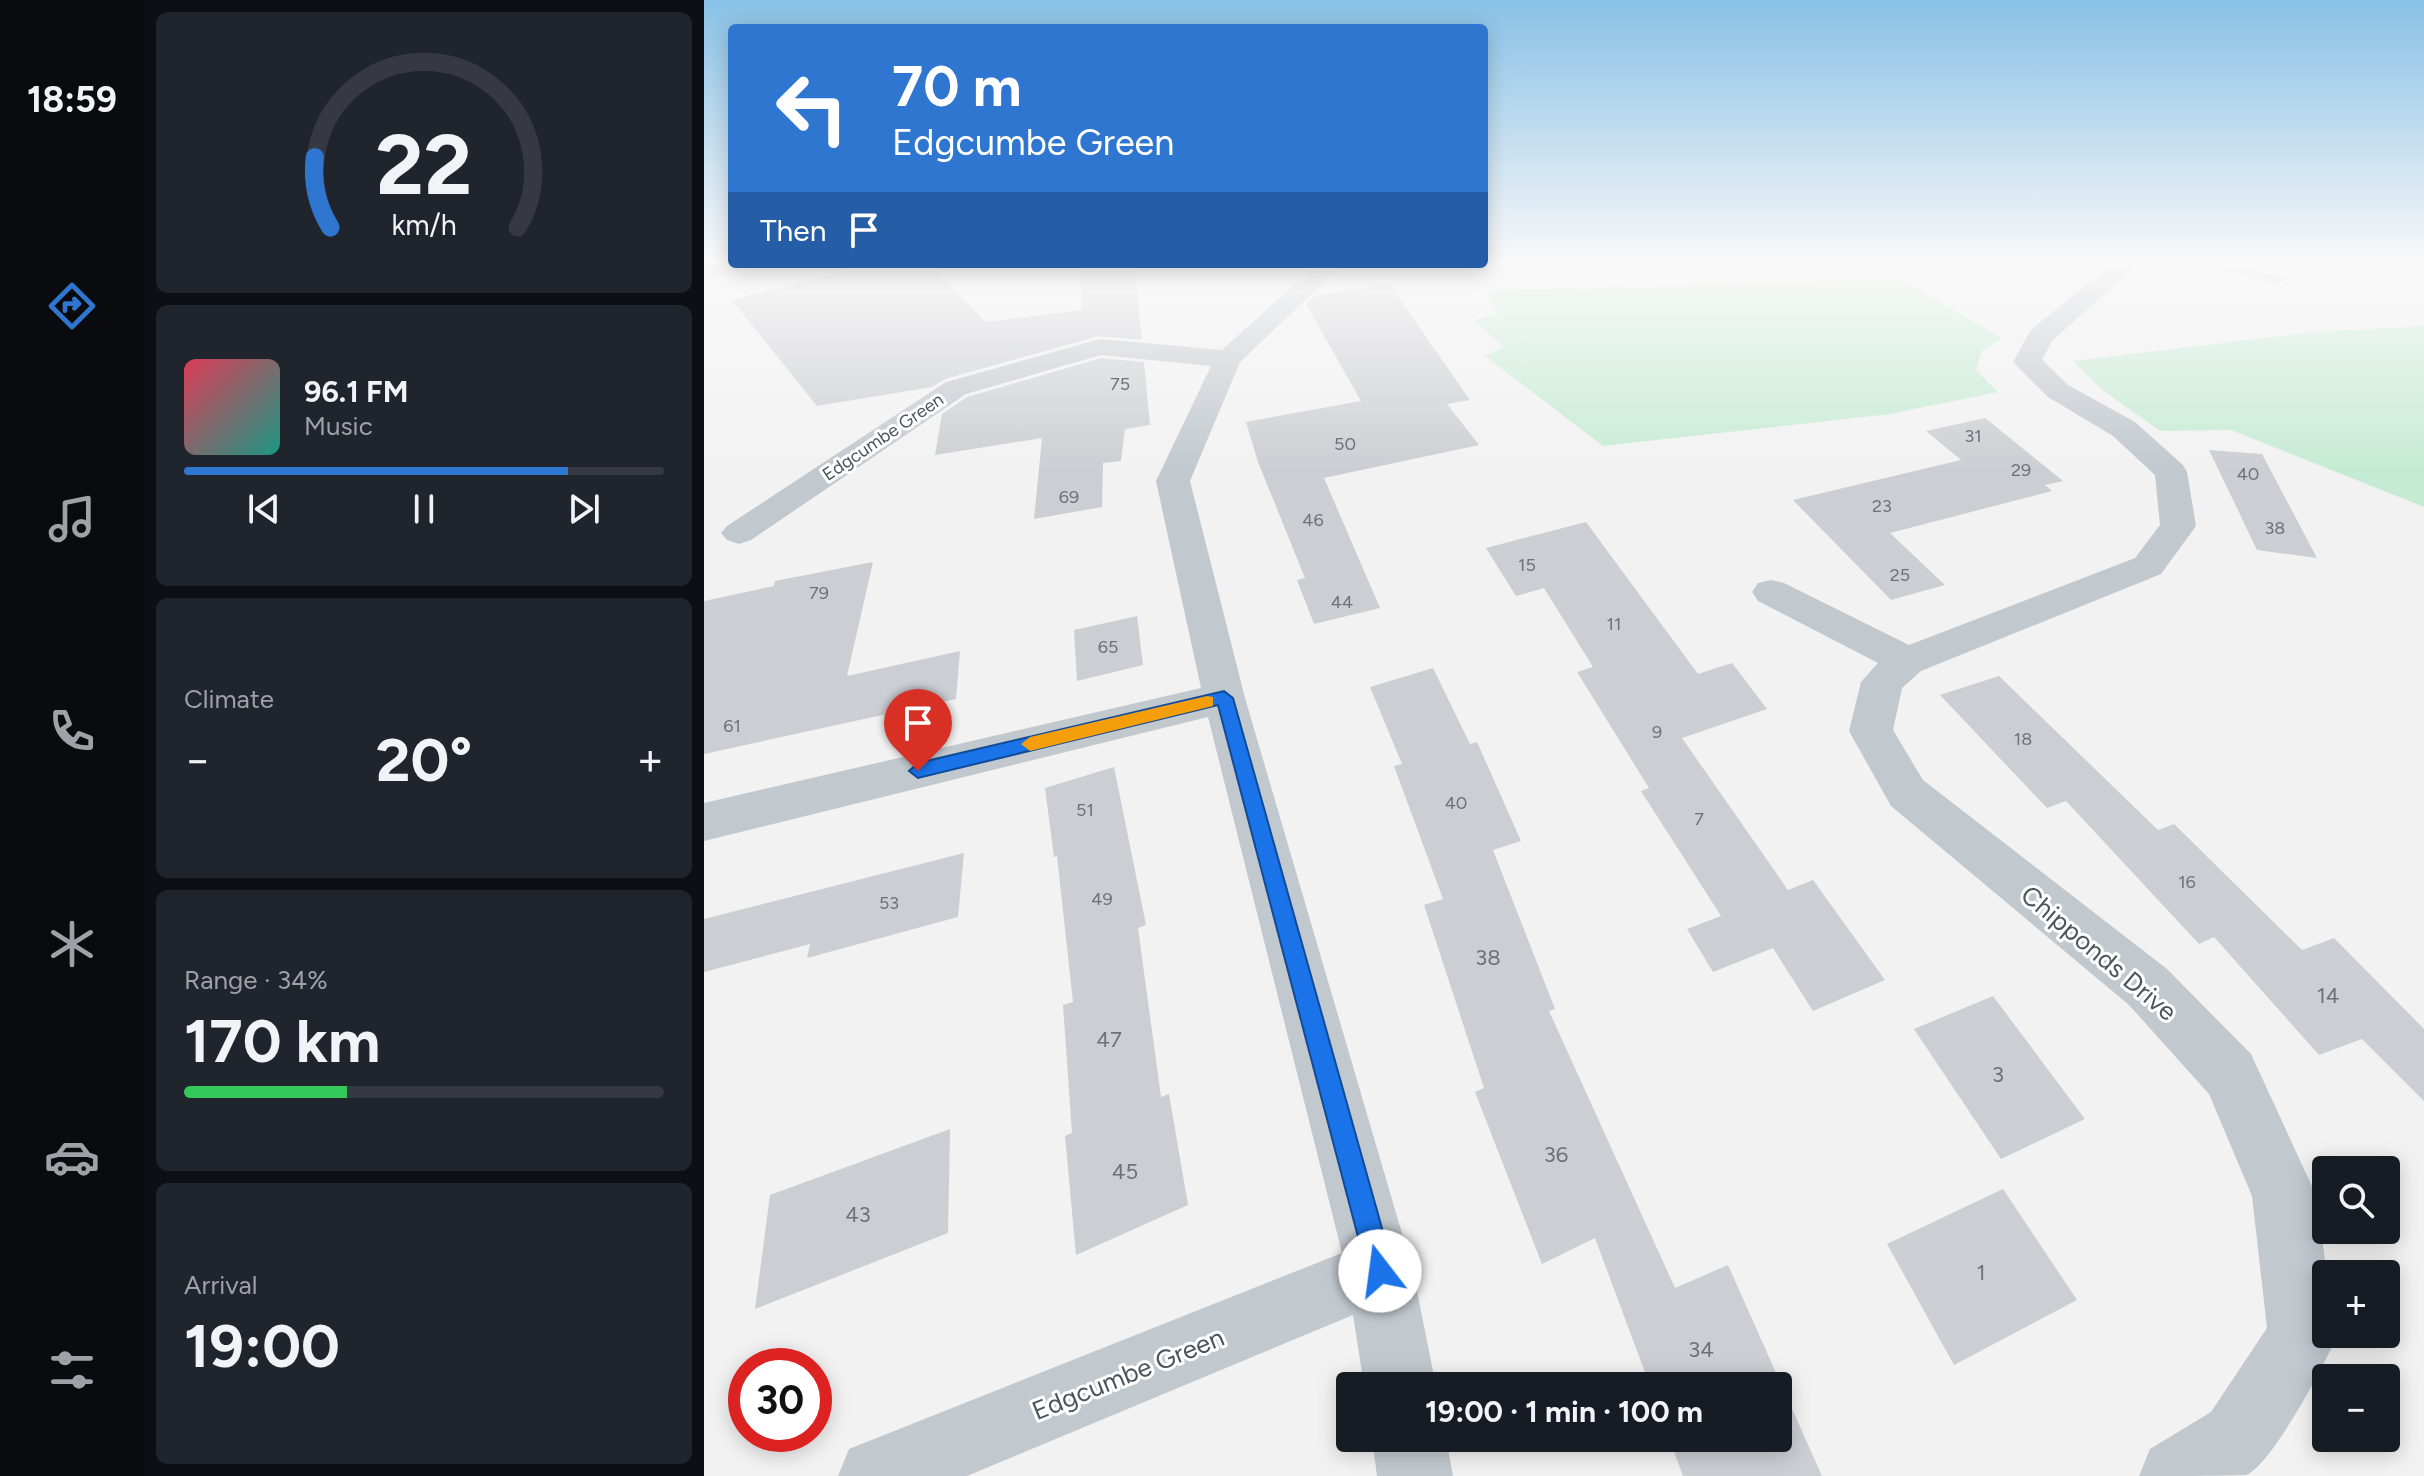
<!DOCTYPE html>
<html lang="en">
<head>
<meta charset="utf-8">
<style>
  body { margin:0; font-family:Figtree,sans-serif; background:#20242c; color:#f1f3f6; height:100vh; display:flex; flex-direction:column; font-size:30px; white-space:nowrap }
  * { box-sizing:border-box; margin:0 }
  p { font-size:26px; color:#9ea1a6 }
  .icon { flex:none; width:44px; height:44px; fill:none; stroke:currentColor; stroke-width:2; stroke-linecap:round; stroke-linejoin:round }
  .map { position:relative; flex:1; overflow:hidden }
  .drawer { display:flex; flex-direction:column; gap:12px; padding:12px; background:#0d0f14; width:560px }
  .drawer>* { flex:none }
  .guide { position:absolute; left:24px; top:24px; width:760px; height:244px; border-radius:8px; box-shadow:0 4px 20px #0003; background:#2f76d0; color:#fff; overflow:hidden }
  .fabs { position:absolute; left:1608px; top:1156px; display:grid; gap:16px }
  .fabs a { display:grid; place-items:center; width:88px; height:88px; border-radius:8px; background:#171b24; box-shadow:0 4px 20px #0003; font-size:40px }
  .speed { position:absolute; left:24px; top:1348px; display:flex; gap:16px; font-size:40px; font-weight:700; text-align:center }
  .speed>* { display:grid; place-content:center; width:104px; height:104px; border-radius:50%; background:#171b24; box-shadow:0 4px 20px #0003; line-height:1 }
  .speed .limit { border:12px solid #d22; background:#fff; color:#111 }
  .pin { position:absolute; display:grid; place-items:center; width:68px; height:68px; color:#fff; margin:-82px -34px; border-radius:50% 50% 50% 0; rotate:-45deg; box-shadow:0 0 8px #0007 }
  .pin .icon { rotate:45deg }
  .me { position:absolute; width:88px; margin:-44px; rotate:345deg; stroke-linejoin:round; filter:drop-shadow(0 0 6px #0008) }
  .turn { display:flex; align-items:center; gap:28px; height:168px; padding:0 32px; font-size:36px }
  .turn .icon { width:104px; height:104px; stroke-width:2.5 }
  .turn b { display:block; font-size:56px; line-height:68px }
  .then { display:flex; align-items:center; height:76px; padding:0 32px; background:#0003; gap:16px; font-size:30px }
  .big { font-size:60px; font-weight:700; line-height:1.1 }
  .drawer .tile { flex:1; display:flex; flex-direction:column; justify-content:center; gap:12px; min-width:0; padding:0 28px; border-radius:12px; background:#20242c }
  .drawer .dial { align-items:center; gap:0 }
  .dial svg { height:208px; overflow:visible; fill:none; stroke:#363941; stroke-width:7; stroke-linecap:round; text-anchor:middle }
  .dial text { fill:#f1f3f6; stroke:none }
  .song { display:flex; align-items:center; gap:24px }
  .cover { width:96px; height:96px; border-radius:12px; background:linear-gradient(135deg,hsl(350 70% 55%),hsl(170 70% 35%)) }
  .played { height:8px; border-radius:4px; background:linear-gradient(90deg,#2f76d0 80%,#363941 80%) }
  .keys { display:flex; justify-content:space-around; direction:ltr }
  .heat { display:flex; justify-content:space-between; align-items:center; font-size:44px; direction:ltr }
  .charge { height:12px; border-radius:6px; background:linear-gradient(90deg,#34c759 34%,#363941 0) }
  .trip { position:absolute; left:632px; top:1372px; width:456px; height:80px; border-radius:8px; background:#171b24; box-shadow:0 4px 20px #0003; font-weight:700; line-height:80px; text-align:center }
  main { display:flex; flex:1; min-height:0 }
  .tabs { display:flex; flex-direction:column; width:144px; justify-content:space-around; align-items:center; background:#090b0e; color:#9ea1a6 }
  .tabs .icon { width:56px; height:56px }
  .tabs .on { color:#2f76d0 }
  .tabs b { font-size:36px; color:#f1f3f6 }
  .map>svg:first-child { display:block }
</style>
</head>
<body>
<main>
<nav class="tabs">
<b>18:59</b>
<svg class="icon on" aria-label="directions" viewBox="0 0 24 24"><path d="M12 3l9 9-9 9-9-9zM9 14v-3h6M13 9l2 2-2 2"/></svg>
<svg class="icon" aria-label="music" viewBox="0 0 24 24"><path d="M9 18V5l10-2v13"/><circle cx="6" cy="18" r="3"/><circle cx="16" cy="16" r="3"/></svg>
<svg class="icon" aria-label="phone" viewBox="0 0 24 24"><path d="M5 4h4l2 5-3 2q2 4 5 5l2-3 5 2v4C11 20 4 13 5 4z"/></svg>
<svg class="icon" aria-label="climate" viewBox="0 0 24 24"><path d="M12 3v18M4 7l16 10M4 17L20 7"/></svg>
<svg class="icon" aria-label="car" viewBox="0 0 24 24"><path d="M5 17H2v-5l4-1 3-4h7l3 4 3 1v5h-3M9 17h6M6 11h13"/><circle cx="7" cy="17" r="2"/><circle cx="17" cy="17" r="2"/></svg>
<svg class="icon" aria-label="filters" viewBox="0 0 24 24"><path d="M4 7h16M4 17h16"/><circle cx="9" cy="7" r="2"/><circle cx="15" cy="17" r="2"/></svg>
</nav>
<section class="drawer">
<div class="tile dial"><svg viewBox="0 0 100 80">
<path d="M14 69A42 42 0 1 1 86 69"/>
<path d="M14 69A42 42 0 0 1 8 42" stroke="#2f76d0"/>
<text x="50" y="56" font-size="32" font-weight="700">22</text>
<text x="50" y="72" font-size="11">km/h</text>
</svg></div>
<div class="tile">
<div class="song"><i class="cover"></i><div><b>96.1 FM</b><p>Music</p></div></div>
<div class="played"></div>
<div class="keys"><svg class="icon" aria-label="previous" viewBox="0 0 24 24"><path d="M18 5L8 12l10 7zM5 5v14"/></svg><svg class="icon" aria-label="pause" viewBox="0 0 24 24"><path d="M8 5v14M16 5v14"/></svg><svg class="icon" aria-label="next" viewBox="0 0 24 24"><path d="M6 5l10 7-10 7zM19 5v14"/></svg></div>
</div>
<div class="tile"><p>Climate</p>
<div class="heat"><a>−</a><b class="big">20°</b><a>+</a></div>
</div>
<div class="tile"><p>Range · 34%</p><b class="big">170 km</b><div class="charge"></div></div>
<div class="tile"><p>Arrival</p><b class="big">19:00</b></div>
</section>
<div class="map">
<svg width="1720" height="1476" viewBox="0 0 1720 1476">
  <rect width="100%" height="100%" fill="#f3f2f2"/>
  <g fill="#c6ebd4">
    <path d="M 1194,279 L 1298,338 L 1278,351 L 1272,370 L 1294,392 L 1186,414 L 899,446 L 781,356 L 800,347 L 769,320 L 794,314 L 782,291 Z"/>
    <path d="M 1720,326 L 1720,507 L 1527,430 L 1456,431 L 1397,389 L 1369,361 L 1609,332 Z"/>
  </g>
  <g fill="#ccced3">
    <path d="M 169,264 L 227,264 L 281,322 L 378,310 L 376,264 L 430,264 L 438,340 L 395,336 L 241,379 L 228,387 L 113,406 L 28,300 Z"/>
    <path d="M 685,284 L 766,400 L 743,404 L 775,445 L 620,478 L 676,608 L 610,624 L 593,580 L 601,578 L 554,462 L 542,422 L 657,401 L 602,304 L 610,296 Z"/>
    <path d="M 397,358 L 440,362 L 446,425 L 421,429 L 417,461 L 399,463 L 398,507 L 330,519 L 338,438 L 231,455 L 238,414 L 263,397 Z"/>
    <path d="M 1281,418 L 1359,481 L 1341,485 L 1348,491 L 1186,533 L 1241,585 L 1187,600 L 1089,500 L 1257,460 L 1222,431 Z"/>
    <path d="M 1505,450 L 1558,454 L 1613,558 L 1553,550 Z"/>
    <path d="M 882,522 L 994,674 L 1028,663 L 1063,709 L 978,738 L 1084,890 L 1109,880 L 1181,980 L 1109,1011 L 1069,948 L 1009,972 L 983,929 L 1017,916 L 937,791 L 945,788 L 873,672 L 889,667 L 840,588 L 812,596 L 782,548 Z"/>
    <path d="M 169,562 L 143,676 L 256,651 L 252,699 L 0,754 L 0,601 L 70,586 L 71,581 Z"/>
    <path d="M 433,616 L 439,665 L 373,681 L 370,630 Z"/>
    <path d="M 729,668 L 766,744 L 773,742 L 817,841 L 789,850 L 851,1009 L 845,1011 L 971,1288 L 1024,1265 L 1118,1476 L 979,1476 L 965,1438 L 1074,1438 L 1074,1386 L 946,1386 L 891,1238 L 838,1264 L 771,1092 L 780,1088 L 720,905 L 739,899 L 690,766 L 698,764 L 666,687 Z"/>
    <path d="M 1295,676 L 1454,830 L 1470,824 L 1598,950 L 1630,938 L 1720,1029 L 1720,1101 L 1658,1039 L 1615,1055 L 1510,937 L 1495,944 L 1362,801 L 1343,808 L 1236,695 Z"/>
    <path d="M 410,767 L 442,925 L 434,928 L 457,1097 L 465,1094 L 484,1205 L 372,1255 L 361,1136 L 368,1133 L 359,1005 L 369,1002 L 353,856 L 350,857 L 341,788 Z"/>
    <path d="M 260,853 L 254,917 L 103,958 L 106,944 L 0,972 L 0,919 Z"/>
    <path d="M 1289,996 L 1381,1119 L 1297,1159 L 1210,1029 Z"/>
    <path d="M 246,1129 L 244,1233 L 51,1309 L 66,1195 Z"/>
    <path d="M 1299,1189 L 1373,1300 L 1250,1365 L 1183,1244 Z"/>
  </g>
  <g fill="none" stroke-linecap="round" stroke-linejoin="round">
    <path fill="#c1c8ce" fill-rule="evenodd" d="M 1478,263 L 1530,263 L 1582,279 L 1574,284 L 1528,272 L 1486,268 Z"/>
    <g fill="#c1c8ce" fill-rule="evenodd">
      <path d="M 1409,263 L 1435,263 L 1348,341 L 1338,360 L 1364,385 L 1431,422 L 1479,465 L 1483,472 L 1492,526 L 1457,574 L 1217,671 L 1198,688 L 1189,730 L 1219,780 L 1463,969 L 1547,1054 L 1612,1195 L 1623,1274 L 1622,1334 L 1633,1336 C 1621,1364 1567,1466 1542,1475 C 1523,1476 1459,1476 1435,1476 L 1446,1449 L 1507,1412 L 1563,1328 L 1548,1196 L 1505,1094 L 1425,1005 L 1187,806 L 1145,731 L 1157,682 L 1174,663 L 1054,601 L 1048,592 L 1054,583 L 1067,580 L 1080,583 L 1205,645 L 1431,558 L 1456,525 L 1451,475 L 1409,436 L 1344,397 L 1309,362 L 1326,331 Z"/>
      <path d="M 613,264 L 639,264 L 536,362 L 486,481 L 541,698 L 709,1271 L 732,1386 L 660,1386 L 649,1315 L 263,1476 L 134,1476 L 145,1449 L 638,1253 L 504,717 L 0,841 L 0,803 L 497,688 L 452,481 L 507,366 L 397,355 L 262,394 L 47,540 L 35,544 L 23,540 L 17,533 L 23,526 L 242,382 L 396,339 L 518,350 Z"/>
      <path d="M 668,1438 L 742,1438 L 749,1476 L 673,1476 Z"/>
    </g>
    <path fill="#b4c1cc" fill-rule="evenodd" d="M 8,263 L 45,264 L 41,269 L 0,279 L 0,265 Z"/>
  </g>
  <linearGradient id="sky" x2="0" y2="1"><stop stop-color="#88c1e6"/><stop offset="0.56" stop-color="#faf9f9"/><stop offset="1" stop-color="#faf9f9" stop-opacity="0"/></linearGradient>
  <rect width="1720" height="469" fill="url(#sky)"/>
  <path fill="#1a73e8" stroke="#114b97" stroke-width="2" d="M 520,691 L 529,698 L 690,1271 L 686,1281 L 676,1285 L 667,1281 L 663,1271 L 514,705 L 214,778 L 205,771 L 214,763 Z"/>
  <path fill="#f59e0b" d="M 503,696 L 509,697 L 509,706 L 326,751 L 317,744 L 326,737 Z"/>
  <g text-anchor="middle" stroke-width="6" stroke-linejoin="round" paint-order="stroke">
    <g font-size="18" fill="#6b727a">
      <text x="416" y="390">75</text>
      <text x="1269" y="442">31</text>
      <text x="641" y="450">50</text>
      <text x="1317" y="476">29</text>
      <text x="1544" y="480">40</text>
      <text x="365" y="503">69</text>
      <text x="1178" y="512">23</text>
      <text x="609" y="526">46</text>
      <text x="1571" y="534">38</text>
      <text x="823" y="571">15</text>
      <text x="1196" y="581">25</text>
      <text x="115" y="599">79</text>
      <text x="638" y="608">44</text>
      <text x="910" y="630">11</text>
      <text x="404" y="653">65</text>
      <text x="28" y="732">61</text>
      <text x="953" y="738">9</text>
      <text x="1319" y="745">18</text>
      <text x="752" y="809">40</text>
      <text x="381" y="816">51</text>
      <text x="995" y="825">7</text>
      <text x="1483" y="888">16</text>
      <text x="398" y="905">49</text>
      <text x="185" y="909">53</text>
    </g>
    <g font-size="18" fill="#4b545d" stroke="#fff">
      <text transform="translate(179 437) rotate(-34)" y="6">Edgcumbe Green</text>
    </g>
    <g font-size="22" fill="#6b727a">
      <text x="784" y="965">38</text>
      <text x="1624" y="1003">14</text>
      <text x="405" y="1047">47</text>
      <text x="1294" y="1082">3</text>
      <text x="852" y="1162">36</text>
      <text x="421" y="1179">45</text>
      <text x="154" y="1222">43</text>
      <text x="1277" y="1280">1</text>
      <text x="997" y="1357">34</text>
    </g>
    <g font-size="26" fill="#4b545d" stroke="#fff">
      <text transform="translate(1395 953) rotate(40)" y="9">Chipponds Drive</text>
      <text transform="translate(424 1374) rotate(-22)" y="9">Edgcumbe Green</text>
    </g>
  </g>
</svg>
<div class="fabs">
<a><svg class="icon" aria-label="search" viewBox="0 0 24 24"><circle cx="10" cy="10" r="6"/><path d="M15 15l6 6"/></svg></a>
<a>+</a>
<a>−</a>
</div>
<div class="speed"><div class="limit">30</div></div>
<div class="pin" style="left:214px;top:771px;background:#d93025"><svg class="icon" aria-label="arrive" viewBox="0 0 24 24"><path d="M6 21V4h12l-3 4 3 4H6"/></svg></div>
<svg class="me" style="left:676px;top:1271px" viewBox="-20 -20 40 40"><circle r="19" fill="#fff"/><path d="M0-13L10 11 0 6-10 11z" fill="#1a73e8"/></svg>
<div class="trip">19:00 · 1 min · 100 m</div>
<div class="guide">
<div class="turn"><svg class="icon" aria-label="left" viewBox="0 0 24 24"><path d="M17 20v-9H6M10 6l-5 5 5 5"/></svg><div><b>70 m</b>Edgcumbe Green</div></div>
<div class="then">Then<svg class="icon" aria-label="arrive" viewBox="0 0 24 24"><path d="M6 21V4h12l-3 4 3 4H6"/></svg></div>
</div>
</div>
</main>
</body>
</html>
